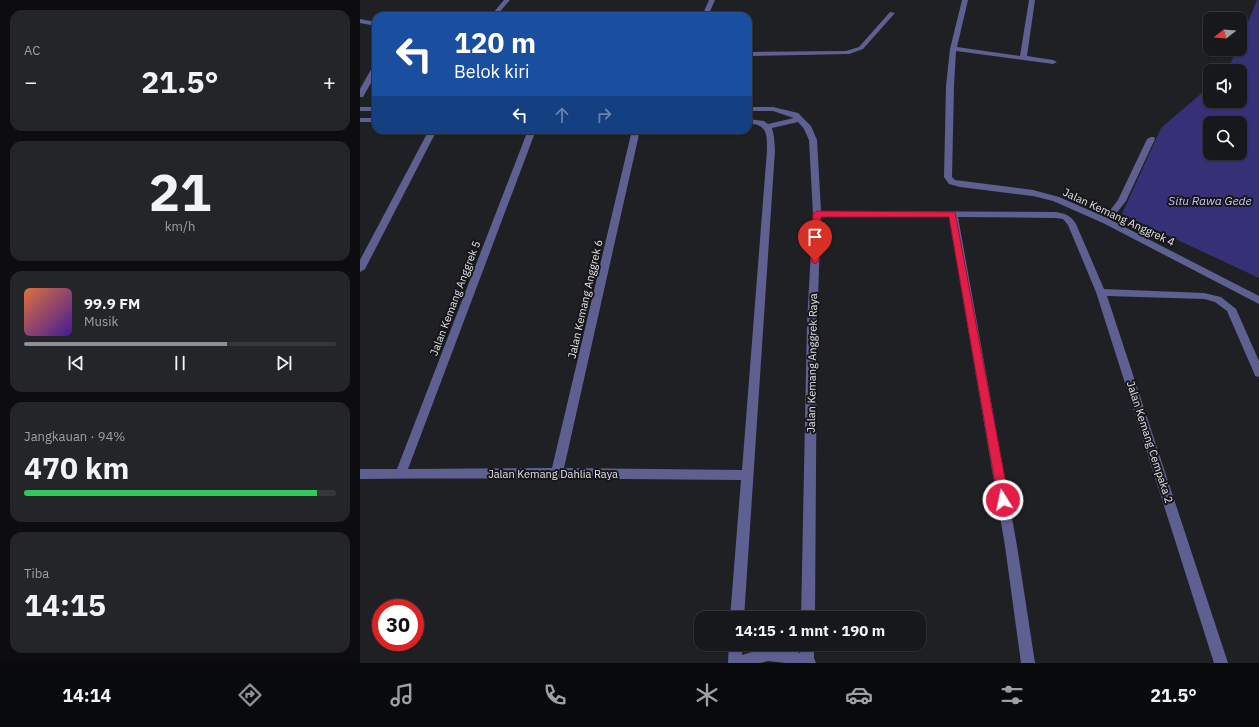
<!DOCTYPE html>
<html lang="id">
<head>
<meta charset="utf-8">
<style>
  body { margin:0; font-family:"IBM Plex Sans",sans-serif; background:#242528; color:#f1f3f6; height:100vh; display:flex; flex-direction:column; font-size:15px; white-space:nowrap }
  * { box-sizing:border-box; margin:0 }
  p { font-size:13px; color:#9ea0a3 }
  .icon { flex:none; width:22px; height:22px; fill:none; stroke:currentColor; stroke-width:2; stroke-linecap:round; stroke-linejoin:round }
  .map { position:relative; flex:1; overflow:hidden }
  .panel { display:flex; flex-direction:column; gap:10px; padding:10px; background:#0d0d0f; width:360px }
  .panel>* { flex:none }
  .hud { position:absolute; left:12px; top:12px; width:380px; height:122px; border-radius:12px; box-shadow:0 1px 3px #0004,0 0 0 1px #36373a; background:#1a4fa0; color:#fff; overflow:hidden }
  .needle { width:26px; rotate:253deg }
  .controls { position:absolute; left:843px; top:12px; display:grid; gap:8px }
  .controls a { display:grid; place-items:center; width:44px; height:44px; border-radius:8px; background:#17181b; box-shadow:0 1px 3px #0004,0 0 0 1px #36373a; font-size:20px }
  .speed { position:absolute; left:12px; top:599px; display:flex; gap:8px; font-size:20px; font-weight:700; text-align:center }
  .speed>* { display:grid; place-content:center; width:52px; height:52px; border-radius:50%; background:#17181b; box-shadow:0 1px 3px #0004,0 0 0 1px #36373a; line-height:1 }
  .speed .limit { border:6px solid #d22; background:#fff; color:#111 }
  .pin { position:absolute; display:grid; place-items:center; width:34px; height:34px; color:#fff; margin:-41px -17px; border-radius:50% 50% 50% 0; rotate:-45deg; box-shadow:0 0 4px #0007 }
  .pin .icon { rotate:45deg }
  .me { position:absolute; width:44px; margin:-22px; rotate:350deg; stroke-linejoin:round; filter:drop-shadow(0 0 3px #0008) }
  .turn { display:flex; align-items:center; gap:14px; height:84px; padding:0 16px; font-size:18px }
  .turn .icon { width:52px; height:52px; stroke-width:2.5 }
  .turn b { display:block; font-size:28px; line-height:34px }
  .lanes { display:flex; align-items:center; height:38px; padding:0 16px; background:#0003; justify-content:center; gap:20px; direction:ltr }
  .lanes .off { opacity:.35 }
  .big { font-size:30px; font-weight:700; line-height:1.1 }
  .panel .widget { flex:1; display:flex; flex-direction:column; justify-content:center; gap:6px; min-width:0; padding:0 14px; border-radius:12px; background:#242528 }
  .panel .dial { align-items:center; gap:0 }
  .dial b { font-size:52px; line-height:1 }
  .song { display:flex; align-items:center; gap:12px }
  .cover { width:48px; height:48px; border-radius:6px; background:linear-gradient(135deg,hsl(20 70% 55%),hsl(260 70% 35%)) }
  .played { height:4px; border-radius:2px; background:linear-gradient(90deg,#8c9099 65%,#36373a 65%) }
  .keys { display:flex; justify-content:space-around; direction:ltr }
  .heat { display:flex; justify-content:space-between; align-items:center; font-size:22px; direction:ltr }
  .charge { height:6px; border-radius:3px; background:linear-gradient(90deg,#34c759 94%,#36373a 0) }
  .trip { position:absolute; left:334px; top:611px; width:232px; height:40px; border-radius:12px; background:#17181b; box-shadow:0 1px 3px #0004,0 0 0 1px #36373a; font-weight:700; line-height:40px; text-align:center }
  .menu { display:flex; height:64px; justify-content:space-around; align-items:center; background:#090a0b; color:#9ea0a3 }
  .menu .icon { width:28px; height:28px }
  .menu .selected { color:#8c9099 }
  .menu b { font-size:18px; color:#f1f3f6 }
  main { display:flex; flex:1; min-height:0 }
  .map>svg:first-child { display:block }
</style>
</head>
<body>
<main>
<section class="panel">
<div class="widget"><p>AC</p>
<div class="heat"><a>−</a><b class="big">21.5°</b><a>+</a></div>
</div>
<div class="widget dial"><b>21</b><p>km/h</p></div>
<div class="widget">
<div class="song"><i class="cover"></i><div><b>99.9 FM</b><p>Musik</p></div></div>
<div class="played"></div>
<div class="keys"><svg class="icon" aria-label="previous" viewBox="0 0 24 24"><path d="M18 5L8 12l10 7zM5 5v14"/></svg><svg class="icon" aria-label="pause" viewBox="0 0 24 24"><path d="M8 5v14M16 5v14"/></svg><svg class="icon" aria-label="next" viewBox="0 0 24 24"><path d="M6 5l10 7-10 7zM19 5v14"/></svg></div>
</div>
<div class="widget"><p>Jangkauan · 94%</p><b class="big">470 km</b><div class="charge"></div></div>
<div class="widget"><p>Tiba</p><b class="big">14:15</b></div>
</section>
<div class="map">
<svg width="899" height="663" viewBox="0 0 899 663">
  <rect width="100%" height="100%" fill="#1f2024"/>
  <path fill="#363076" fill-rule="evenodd" d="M 897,0 L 899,0 L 899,278 L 762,214 L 801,128 L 850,86 L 850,101 L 880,101 L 880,71 L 867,71 L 877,49 L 880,49 L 880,42 ZM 850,123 L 880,123 L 880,153 L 850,153 Z"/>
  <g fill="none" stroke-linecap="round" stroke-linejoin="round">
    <g fill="#5f6092" fill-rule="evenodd">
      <path d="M 144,0 L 150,0 L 137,15 L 133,15 L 133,13 Z"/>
      <path d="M 349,0 L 355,0 L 348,16 L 342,16 Z"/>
      <path d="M 602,0 L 608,0 L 597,47 L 660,56 L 669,0 L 675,0 L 667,56 L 693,60 L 697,62 L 693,64 L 596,51 L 594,86 L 592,177 L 595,180 L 673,190 L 699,197 L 745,217 L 758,200 L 787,139 L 791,137 L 794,137 L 795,139 L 766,201 L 751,220 L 899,296 L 899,304 L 743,223 L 693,201 L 673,196 L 600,187 L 589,184 L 584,177 L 586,86 L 590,49 Z"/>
      <path d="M 530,12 L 535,13 L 503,49 L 489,54 L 388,56 L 388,52 L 486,51 L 499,47 Z"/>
      <path d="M 0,19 L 16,22 L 16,26 L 0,23 Z"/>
      <path d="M 13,66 L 16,66 L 16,74 L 3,97 L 0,97 L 0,89 Z"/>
      <rect x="0" y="107" width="16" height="4"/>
      <path d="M 388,107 L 413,107 L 438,113 L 451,126 L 457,140 L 461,211 L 696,212 C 706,214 710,215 716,224 L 744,289 L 844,293 L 861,297 L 876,309 L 899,361 L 899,377 L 895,376 L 894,373 L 867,311 L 855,302 L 844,299 L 747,296 L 868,663 L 854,663 L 736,292 L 708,225 L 703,219 L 696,218 L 598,217 L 657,546 L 675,663 L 661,663 L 645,546 L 589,217 L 461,217 L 457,323 L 455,618 L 441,618 L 447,323 L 453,214 L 449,140 L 444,129 L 438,122 L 412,128 L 414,137 L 415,150 L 384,618 L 370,618 L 381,480 C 254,479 126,478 0,479 L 0,469 L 37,469 L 168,130 L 176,130 L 48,469 L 192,468 L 272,130 L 280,130 L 204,468 L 382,470 L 407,150 C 407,133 407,125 388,123 L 388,119 L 404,121 L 408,124 L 434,118 L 413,111 L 388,111 Z"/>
      <rect x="0" y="118" width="16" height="4"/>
      <path d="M 69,130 L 77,130 L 5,269 L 0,272 L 0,260 Z"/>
      <path d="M 369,644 L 383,644 L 382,655 L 408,647 L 433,650 L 440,653 L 440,644 L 454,644 L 454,658 L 456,663 L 426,663 L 408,661 L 400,663 L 368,663 Z"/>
    </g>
  </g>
  <path fill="#e11d48" stroke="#92132f" d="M 457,211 L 595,212 L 649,500 L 647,504 L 643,505 L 639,504 L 638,500 L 589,217 L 461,217 L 459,261 L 455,264 L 451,261 L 453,214 Z"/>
  <g text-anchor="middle" stroke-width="4" stroke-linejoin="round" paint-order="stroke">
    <g font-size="11" fill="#e4e4e7" stroke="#16161b">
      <text transform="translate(759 217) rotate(25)" y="4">Jalan Kemang Anggrek 4</text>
      <text transform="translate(95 298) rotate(-69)" y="4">Jalan Kemang Anggrek 5</text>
      <text transform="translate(225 299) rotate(-77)" y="4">Jalan Kemang Anggrek 6</text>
      <text transform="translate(452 363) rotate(-89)" y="4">Jalan Kemang Anggrek Raya</text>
      <text transform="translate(790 442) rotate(72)" y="4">Jalan Kemang Cempaka 2</text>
      <text x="193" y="478">Jalan Kemang Dahlia Raya</text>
    </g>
    <g font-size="12" font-style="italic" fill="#c6c8f2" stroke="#16161b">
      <text x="850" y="205">Situ Rawa Gede</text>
    </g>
  </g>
</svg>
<div class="controls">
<a><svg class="needle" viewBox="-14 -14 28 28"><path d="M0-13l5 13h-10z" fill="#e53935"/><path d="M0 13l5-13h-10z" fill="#9ea0a3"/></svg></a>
<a><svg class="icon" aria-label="sound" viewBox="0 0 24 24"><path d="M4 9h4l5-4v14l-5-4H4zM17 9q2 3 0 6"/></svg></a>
<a><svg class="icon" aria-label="search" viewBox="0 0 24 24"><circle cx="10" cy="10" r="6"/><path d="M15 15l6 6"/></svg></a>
</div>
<div class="speed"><div class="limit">30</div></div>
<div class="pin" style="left:455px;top:261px;background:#d93025"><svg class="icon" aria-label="arrive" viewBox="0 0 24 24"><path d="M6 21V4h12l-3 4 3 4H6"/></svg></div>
<svg class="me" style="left:643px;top:500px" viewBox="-20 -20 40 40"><circle r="17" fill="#e11d48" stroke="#fff" stroke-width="3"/><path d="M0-11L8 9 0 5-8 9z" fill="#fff"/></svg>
<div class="trip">14:15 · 1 mnt · 190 m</div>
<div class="hud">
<div class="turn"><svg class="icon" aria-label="left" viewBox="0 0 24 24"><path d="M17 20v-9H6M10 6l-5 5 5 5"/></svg><div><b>120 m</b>Belok kiri</div></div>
<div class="lanes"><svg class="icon" aria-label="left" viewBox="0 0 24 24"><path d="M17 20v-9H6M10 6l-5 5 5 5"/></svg><svg class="icon off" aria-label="ahead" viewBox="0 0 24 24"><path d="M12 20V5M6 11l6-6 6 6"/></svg><svg class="icon off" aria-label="right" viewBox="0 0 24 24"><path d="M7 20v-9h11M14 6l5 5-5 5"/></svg></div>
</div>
</div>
</main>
<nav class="menu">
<b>14:14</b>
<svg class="icon selected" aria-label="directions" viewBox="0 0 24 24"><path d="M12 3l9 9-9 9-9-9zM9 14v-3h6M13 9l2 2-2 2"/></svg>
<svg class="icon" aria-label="music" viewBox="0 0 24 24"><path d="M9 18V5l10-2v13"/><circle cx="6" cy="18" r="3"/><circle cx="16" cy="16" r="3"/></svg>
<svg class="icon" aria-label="phone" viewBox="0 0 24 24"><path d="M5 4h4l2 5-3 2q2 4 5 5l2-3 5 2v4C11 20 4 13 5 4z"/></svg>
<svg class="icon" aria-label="climate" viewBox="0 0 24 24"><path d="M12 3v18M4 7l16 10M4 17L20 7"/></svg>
<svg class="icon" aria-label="car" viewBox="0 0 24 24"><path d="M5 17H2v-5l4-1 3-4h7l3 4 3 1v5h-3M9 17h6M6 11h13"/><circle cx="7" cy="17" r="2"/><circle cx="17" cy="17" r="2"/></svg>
<svg class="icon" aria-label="filters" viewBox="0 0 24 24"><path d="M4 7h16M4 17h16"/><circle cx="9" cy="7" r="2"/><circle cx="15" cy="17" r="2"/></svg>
<b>21.5°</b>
</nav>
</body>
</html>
